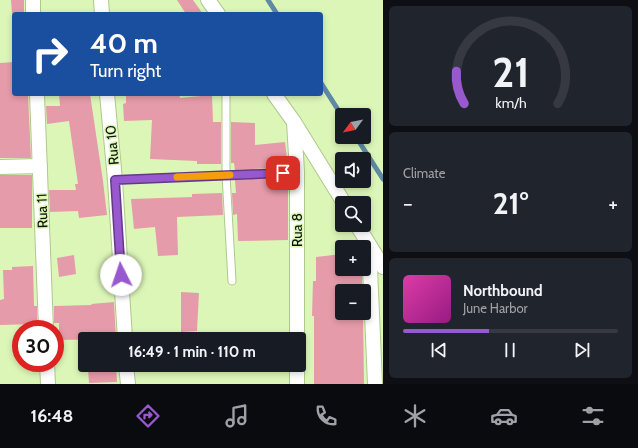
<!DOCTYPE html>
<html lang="en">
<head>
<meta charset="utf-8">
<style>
  body { margin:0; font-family:Cabin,sans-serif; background:#20242c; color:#f1f3f6; height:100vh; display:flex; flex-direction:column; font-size:15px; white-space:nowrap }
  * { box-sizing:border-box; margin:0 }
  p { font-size:13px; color:#9ea1a6 }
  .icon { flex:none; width:22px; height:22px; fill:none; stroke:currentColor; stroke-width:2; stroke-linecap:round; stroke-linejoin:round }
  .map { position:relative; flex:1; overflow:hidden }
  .side { display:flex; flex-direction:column; gap:6px; padding:6px; background:#0d0f14; width:255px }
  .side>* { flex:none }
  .guide { position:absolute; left:12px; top:12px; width:311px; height:84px; border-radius:4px; box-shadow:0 2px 6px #0003; background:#1a4fa0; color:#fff; overflow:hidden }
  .needle { width:26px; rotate:238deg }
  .fabs { position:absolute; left:335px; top:108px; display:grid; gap:8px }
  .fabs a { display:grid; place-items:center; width:36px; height:36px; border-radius:4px; background:#171b24; box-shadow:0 2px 6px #0003; font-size:20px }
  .speed { position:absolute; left:12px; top:320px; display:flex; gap:8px; font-size:20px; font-weight:700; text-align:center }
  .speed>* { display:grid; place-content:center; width:52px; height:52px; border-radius:50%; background:#171b24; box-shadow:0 2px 6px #0003; line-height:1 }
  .speed .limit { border:6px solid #d22; background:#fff; color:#111 }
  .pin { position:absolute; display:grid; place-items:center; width:34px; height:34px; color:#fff; margin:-17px; border-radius:8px; box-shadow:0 2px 6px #0006 }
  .me { position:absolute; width:44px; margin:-22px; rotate:356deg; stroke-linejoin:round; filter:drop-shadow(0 0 3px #0008) }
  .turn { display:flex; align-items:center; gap:14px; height:84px; padding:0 12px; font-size:18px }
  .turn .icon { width:52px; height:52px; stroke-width:2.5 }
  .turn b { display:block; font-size:28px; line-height:34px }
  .big { font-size:30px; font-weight:700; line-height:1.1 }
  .side .widget { flex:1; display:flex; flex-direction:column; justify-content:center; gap:6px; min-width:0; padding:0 14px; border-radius:6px; background:#20242c }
  .side .dial { align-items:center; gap:0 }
  .dial svg { height:104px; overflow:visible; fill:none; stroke:#363941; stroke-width:7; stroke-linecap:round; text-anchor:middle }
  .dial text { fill:#f1f3f6; stroke:none }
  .song { display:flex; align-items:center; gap:12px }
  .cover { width:48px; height:48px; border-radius:6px; background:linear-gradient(135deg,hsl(320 70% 55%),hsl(310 70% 35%)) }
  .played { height:4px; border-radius:2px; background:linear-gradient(90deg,#9858ce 40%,#363941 40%) }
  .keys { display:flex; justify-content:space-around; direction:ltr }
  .heat { display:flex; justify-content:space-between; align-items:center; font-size:22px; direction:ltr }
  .trip { position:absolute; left:78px; top:332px; width:228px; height:40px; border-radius:4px; background:#171b24; box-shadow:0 2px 6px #0003; font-weight:700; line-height:40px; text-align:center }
  .menu { display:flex; height:64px; justify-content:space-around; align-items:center; background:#090b0e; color:#9ea1a6 }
  .menu .icon { width:28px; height:28px }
  .menu .selected { color:#9858ce }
  .menu b { font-size:18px; color:#f1f3f6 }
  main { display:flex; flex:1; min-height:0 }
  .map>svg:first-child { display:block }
</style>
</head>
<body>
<main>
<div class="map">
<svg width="383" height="384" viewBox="0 0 383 384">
  <rect width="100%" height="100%" fill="#dcf6b8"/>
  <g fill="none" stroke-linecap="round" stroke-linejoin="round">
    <g stroke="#6089a6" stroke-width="5">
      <path d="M 268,0 L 277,14"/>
      <path d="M 321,83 L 342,116"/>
      <path d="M 356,137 L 383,179"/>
    </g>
  </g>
  <g fill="#e69baa">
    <path d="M 11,0 L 24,0 L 24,14 L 12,14 Z"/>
    <path d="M 177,0 L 193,0 L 203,14 L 186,14 Z"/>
    <path d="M 14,62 L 14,94 L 28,94 L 31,158 L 0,158 L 0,63 Z"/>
    <path d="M 59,94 L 90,94 L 103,181 L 107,215 L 79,218 L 78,211 L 50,212 L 49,190 L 76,190 L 75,184 L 78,184 L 69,121 L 47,124 L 46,106 L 60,106 Z"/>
    <path d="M 126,94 L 179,94 L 180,98 L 212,95 L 213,122 L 221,122 L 221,164 L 197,164 L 197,161 L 150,159 L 152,120 L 124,121 L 123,104 L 126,103 Z"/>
    <path d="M 231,122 L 255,123 L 255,145 L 285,142 L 288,167 L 235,170 L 234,163 L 231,163 Z"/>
    <rect x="0" y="175" width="32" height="53"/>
    <path d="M 288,177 L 288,240 L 238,241 L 237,214 L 233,215 L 232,193 L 236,193 L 235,180 Z"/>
    <path d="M 222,193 L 223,215 L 177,217 L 178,255 L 158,256 L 155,227 L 134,229 L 131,199 L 192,197 L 192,194 Z"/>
    <path d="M 342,254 L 342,269 L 362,269 L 362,291 L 342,291 L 342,313 L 363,313 L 364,384 L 314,384 L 314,316 L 312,316 L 313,281 L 316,281 L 316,257 Z"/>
    <path d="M 74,255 L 76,274 L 59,277 L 57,258 Z"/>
    <path d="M 33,266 L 34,306 L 37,306 L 37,324 L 0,325 L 0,300 L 4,299 L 3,270 L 12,270 L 12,267 Z"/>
    <path d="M 181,292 L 199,293 L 197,331 L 181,332 Z"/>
    <path d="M 114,302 L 116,339 L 59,340 L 59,323 L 54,323 L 54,306 L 92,305 L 91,304 Z"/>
    <path d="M 97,365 L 116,365 L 117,382 L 89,383 L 88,368 L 97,367 Z"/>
  </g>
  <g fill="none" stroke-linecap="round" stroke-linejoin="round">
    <g stroke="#afc88c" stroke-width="9">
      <g id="lane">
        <path d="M 226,94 L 226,175 L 232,281"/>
        <path d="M 115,180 L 297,172"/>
      </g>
    </g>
    <g stroke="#afc88c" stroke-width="16">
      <g id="street">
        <path d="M 33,0 L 33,14"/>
        <path d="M 101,0 L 102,14"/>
        <path d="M 208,0 L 218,14"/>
        <path d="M 37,94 L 46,329"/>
        <path d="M 107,94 L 115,180 L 125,339"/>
        <path d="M 274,94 L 294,122 L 344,203"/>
        <path d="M 294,122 L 297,172 L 297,339"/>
        <path d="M 0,167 L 40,166"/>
        <path d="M 357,225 L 383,267"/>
        <path d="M 369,245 L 375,384"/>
        <path d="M 47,363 L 48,384"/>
        <path d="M 126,365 L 128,384"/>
        <path d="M 297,365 L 297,384"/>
      </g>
    </g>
    <use href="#lane" stroke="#fff" stroke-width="7"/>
    <use href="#street" stroke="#fff" stroke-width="14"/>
  </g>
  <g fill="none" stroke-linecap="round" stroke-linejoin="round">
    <g stroke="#633986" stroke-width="10">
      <path id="route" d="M 121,275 L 115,180 L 283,173"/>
    </g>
    <use href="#route" stroke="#9858ce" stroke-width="7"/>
    <path stroke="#f59e0b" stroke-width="7" d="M 177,177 L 230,175"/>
  </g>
  <g text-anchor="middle" stroke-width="3" stroke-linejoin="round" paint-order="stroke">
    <g font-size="14" fill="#0c1401" stroke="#dcf6b8">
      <text transform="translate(112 145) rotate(-95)" y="5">Rua 10</text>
      <text transform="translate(42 211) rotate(-92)" y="5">Rua 11</text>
      <text transform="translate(297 230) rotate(-90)" y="5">Rua 8</text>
    </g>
  </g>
</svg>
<div class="fabs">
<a><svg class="needle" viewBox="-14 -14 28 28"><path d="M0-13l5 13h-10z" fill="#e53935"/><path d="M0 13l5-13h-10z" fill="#9ea1a6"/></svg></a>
<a><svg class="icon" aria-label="sound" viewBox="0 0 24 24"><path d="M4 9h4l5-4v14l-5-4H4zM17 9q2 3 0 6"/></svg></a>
<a><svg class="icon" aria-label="search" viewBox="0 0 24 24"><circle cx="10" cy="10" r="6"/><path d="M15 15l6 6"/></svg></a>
<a>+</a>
<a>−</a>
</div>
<div class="speed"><div class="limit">30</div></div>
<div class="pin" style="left:283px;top:173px;background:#d93025"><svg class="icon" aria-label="arrive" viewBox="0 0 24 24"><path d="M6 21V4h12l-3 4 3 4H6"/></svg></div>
<svg class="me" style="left:121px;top:275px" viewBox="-20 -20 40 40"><circle r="19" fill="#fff"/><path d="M0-13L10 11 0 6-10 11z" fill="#9858ce"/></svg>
<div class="trip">16:49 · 1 min · 110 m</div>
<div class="guide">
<div class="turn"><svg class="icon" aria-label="right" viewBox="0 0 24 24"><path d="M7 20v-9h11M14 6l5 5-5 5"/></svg><div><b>40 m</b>Turn right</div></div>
</div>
</div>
<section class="side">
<div class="widget dial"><svg viewBox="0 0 100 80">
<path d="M14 69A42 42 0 1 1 86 69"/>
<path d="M14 69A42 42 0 0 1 8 44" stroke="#9858ce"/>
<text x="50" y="56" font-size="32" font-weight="700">21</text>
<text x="50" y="72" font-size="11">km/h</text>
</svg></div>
<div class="widget"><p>Climate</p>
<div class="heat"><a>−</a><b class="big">21°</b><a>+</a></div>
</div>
<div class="widget">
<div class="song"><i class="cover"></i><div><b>Northbound</b><p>June Harbor</p></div></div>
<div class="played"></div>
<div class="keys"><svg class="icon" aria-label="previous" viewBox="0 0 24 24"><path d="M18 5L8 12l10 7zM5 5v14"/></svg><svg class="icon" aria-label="pause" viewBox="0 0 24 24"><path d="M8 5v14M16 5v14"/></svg><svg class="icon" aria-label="next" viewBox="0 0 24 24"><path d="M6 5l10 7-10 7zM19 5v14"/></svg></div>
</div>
</section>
</main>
<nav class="menu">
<b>16:48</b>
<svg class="icon selected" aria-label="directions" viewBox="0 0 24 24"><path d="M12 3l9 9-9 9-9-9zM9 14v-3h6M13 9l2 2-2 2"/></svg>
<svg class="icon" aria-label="music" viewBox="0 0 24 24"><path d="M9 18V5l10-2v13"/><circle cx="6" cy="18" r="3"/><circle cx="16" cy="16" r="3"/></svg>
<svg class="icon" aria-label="phone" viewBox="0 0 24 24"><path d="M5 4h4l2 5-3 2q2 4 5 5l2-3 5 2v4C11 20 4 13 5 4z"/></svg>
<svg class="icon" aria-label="climate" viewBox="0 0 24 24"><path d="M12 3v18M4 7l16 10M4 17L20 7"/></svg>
<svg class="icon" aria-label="car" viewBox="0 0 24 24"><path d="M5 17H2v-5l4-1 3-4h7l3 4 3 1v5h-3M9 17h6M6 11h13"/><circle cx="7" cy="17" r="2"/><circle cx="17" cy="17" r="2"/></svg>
<svg class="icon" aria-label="filters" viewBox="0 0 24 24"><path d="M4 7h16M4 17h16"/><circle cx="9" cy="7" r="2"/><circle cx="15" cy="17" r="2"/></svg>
</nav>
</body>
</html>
